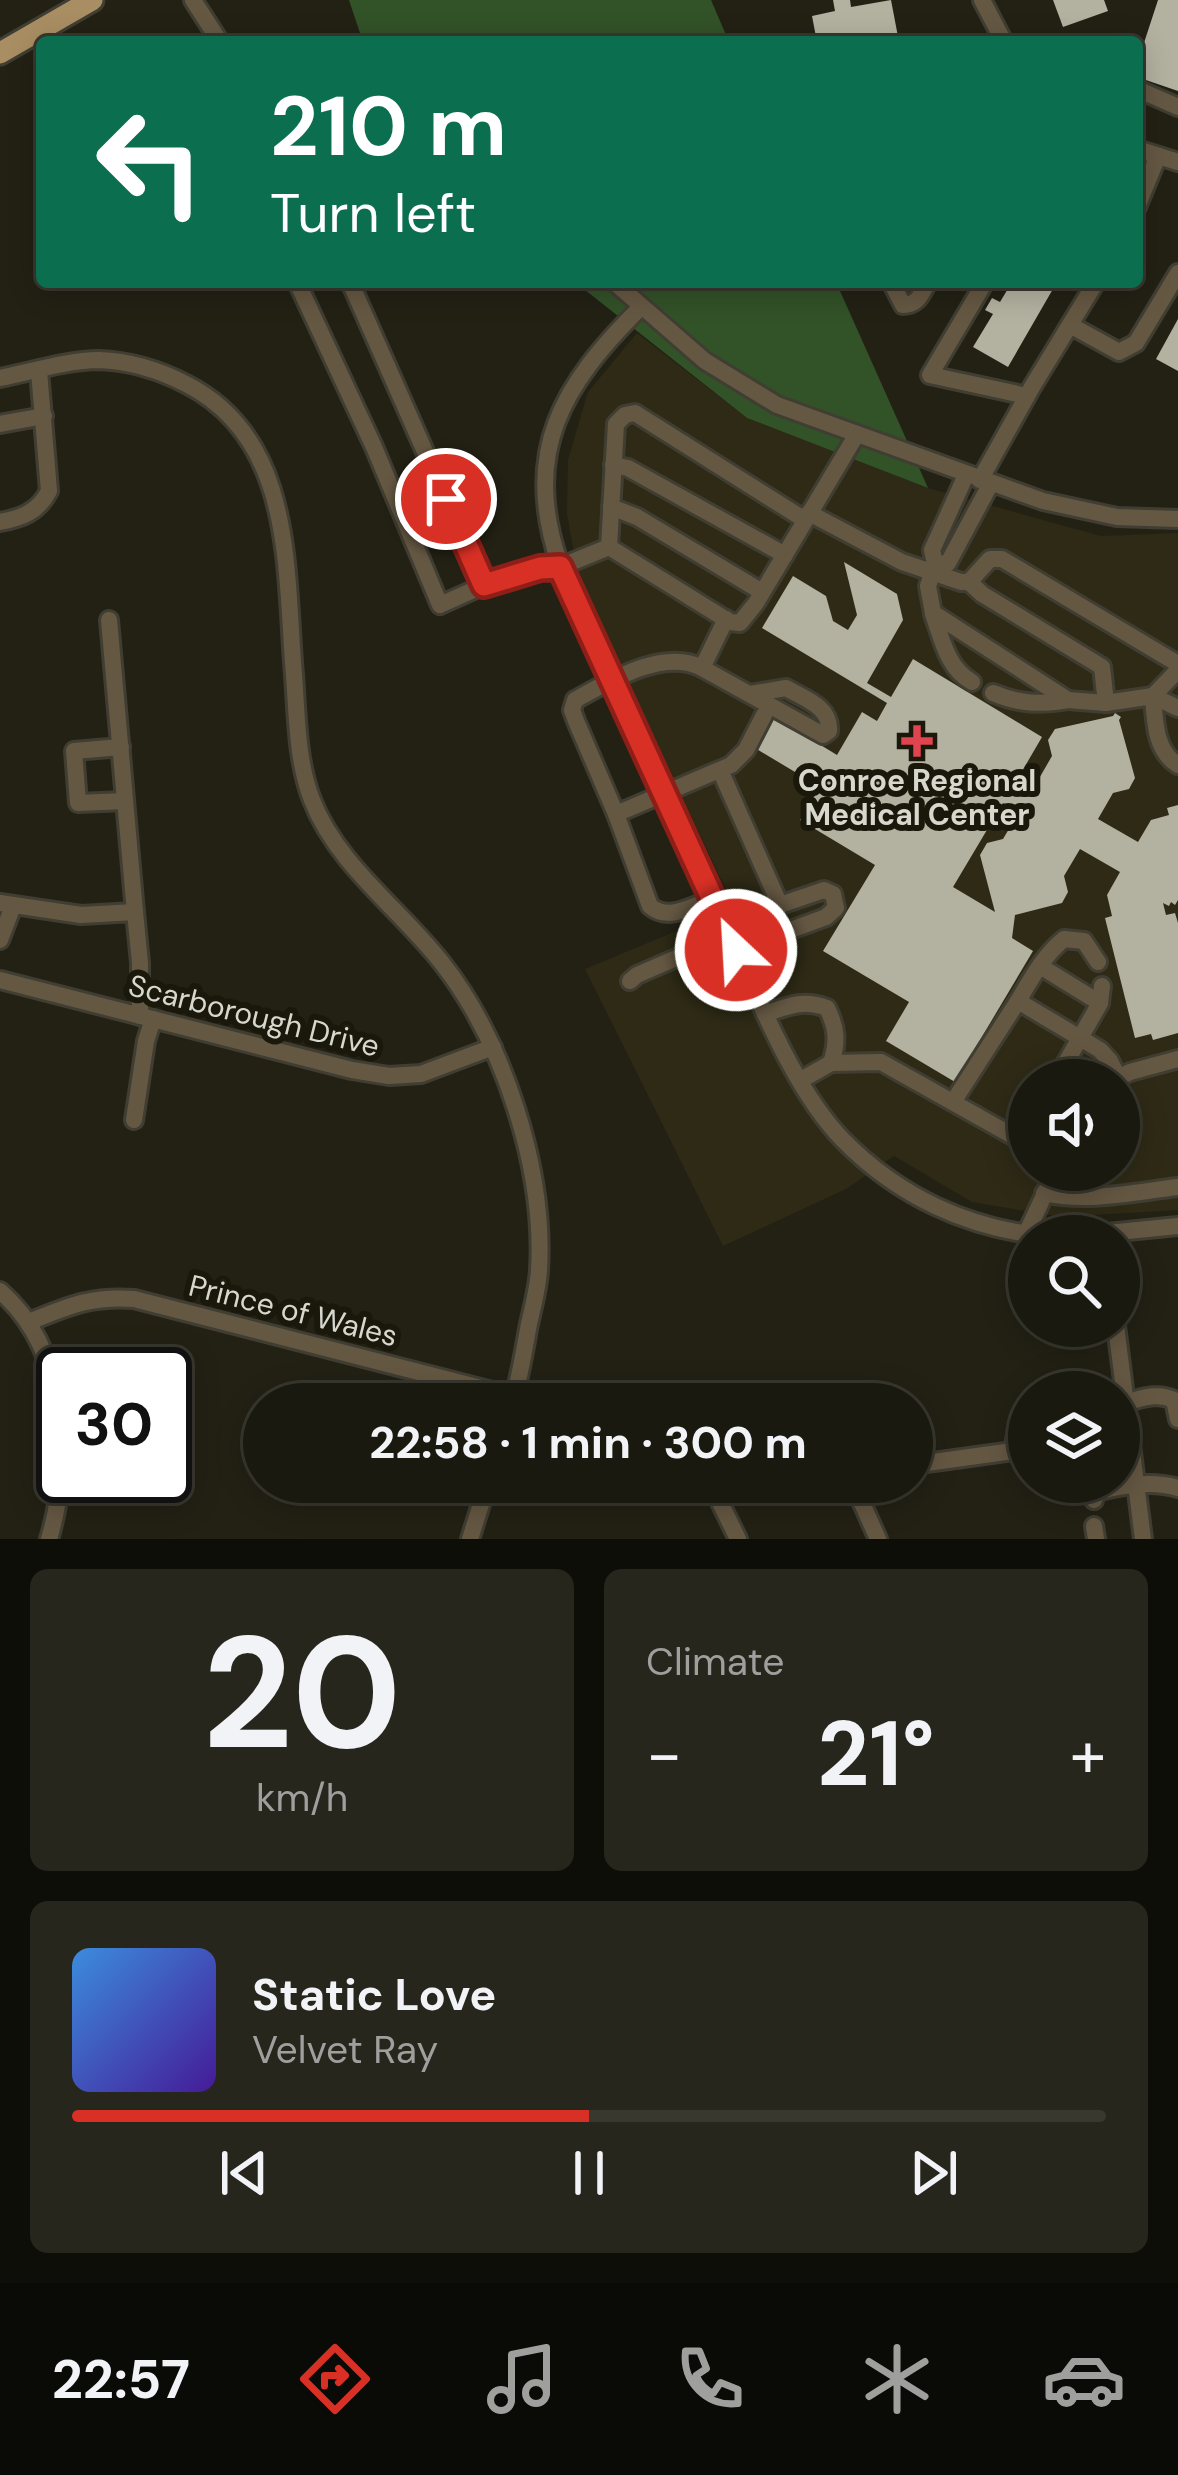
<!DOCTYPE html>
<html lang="en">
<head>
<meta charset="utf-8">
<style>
  body { margin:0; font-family:"DM Sans",sans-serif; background:#27261d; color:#f1f3f6; height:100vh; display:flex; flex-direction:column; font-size:45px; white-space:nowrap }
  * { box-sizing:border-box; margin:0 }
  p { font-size:39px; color:#9fa09e }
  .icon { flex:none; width:66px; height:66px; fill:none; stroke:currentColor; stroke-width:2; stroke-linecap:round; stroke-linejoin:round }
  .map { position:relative; height:1539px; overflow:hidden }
  .panel { display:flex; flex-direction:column; gap:30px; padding:30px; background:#0e0e08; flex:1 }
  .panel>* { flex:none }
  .guide { position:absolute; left:36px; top:36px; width:1107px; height:252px; border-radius:12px; box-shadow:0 6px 30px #0003,0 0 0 3px #38382f; background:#0b6e4f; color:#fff; overflow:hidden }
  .fabs { position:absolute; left:1008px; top:1059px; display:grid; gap:24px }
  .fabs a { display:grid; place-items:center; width:132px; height:132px; border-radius:50%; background:#1a190f; box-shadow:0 6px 30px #0003,0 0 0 3px #38382f; font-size:60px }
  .speed { position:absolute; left:36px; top:1347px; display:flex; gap:24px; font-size:60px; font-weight:700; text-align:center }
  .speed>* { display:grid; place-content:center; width:156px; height:156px; border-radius:50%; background:#1a190f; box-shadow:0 6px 30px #0003,0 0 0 3px #38382f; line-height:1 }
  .speed .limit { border:6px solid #111; border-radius:18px; background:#fff; color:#111 }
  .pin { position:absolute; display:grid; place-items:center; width:102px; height:102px; color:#fff; margin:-51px; border:6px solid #fff; border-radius:50%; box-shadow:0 3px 12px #0007 }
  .me { position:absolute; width:132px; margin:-66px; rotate:335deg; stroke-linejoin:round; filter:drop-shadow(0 0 9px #0008) }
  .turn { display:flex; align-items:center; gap:42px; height:252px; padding:0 36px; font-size:54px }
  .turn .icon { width:156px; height:156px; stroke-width:2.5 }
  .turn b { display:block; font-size:84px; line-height:102px }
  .big { font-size:90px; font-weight:700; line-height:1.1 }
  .panel .tile { flex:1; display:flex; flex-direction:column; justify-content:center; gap:18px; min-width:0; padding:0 42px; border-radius:18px; background:#27261d }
  .panel .dial { align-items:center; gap:0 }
  .dial b { font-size:156px; line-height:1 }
  .song { display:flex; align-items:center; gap:36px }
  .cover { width:144px; height:144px; border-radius:18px; background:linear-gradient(135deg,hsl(210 70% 55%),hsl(260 70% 35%)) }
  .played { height:12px; border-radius:6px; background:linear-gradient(90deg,#d93025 50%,#38382f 50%) }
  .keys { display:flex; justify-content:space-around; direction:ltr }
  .heat { display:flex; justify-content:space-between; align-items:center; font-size:66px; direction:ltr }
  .panel .tiles { flex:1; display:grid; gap:30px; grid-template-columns:1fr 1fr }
  .tile:last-child { grid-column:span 2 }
  .trip { position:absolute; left:243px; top:1383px; width:690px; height:120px; border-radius:60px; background:#1a190f; box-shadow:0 6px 30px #0003,0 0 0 3px #38382f; font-weight:700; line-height:120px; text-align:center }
  .tab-bar { display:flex; height:192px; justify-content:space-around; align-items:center; background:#0a0a06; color:#9fa09e }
  .tab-bar .icon { width:84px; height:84px }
  .tab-bar .selected { color:#d93025 }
  .tab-bar b { font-size:54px; color:#f1f3f6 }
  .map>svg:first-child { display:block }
</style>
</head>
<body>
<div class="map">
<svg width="1178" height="1539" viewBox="0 0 1178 1539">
  <rect width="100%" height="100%" fill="#232114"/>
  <path fill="#2e2a16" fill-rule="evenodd" d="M 637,333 L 747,418 L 928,488 L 1101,536 L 1178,533 L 1178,1210 L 1061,1217 L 972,1202 L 894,1156 L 846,1189 L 723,1246 L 585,969 L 734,907 L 578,575 L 567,514 L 568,460 L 588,392 ZM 1029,1080 L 1119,1080 L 1119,1170 L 1029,1170 Z"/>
  <g fill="#325228">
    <path d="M 349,0 L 711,0 L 729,42 L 363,42 Z"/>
    <path d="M 575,282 L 836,282 L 928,488 L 747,418 Z"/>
  </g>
  <g fill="#b3b1a0" fill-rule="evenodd">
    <path d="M 833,0 L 850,0 L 851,7 L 891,0 L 899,42 L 817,42 L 812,16 L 835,11 Z"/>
    <path d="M 1053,0 L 1104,0 L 1108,11 L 1063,27 Z"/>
    <path d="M 1158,0 L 1178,0 L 1178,91 L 1137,77 L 1137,50 L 1141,52 Z"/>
    <path d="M 1012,282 L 1057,282 L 1008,367 L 973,347 L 993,314 L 985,310 L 992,298 L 1000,302 Z"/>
    <path d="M 1178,319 L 1178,371 L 1156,359 Z"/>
    <path d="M 844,562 L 897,594 L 903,620 L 867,683 L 891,697 L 913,659 L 1042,737 L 1021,773 L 1037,782 L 1052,756 L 1048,740 L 1055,729 L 1113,716 L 1115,713 L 1121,717 L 1119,720 L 1135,778 L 1129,789 L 1113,793 L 1098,819 L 1138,842 L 1151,820 L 1169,815 L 1167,808 L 1178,805 L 1178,900 L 1175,905 L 1171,902 L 1169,906 L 1163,903 L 1166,915 L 1175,913 L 1178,923 L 1178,1033 L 1153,1040 L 1151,1034 L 1135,1038 L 1105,918 L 1112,916 L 1107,895 L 1120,872 L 1080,849 L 1064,876 L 1068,892 L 1062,903 L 1015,915 L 1012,938 L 1033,951 L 955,1082 L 886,1041 L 909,1002 L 823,951 L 875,865 L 800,820 L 820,787 L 755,748 L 773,716 L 837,755 L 862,712 L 877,721 L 887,703 L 762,628 L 793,576 L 826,596 L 833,621 L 848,630 L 857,615 ZM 1003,803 L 1019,812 L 1003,839 L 987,843 L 980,855 L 995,912 L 953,887 Z"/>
  </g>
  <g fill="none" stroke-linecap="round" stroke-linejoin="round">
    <g stroke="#403e32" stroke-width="22">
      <g id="minor">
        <path d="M 193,0 L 220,42"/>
        <path d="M 982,0 L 1004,42"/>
        <path d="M 1137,89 L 1178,107"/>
        <path d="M 1137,149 L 1178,162"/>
        <path d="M 1137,207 L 1158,156"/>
        <path d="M 297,282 L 374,447 L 440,605 L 498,579 L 540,568 L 560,567 L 609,547 L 730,622 L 740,623 L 756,603 L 857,434"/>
        <path d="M 350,282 L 484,585"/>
        <path d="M 614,282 L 705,361 L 777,405 L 1043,501 L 1117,517 L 1178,519"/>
        <path d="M 891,282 L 903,305 C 918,305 921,294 928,282"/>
        <path d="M 985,282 L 930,375 L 1027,396"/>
        <path d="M 641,307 C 562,385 521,452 560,565 C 566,586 577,606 585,625 C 634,731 683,836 732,941 C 761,1004 795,1091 843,1140 C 898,1196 968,1229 1046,1236"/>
        <path d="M 1070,325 L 1119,352 L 1136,343 L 1178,273"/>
        <path d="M 0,378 C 30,372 68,360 99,360 C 129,361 159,370 186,384 C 295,439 285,570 294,675 C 297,716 297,762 312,800 C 337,865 401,910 442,963 C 504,1042 545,1170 539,1270 C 538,1288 533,1306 529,1324 C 524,1350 520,1378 512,1404"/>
        <path d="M 0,424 L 44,416"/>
        <path d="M 613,465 L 628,468 L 785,555"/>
        <path d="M 966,475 L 932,550 L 935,564 L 928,586 L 933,613 L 1068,700 L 1106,703 L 1153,696 C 1155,722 1155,751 1178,765"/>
        <path d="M 980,480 L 1032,387 L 1096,282"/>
        <path d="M 611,507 L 637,517 L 762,592"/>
        <path d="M 809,513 L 902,562 L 961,582 L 969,582 L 990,559 L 1002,559 L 1178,664"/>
        <path d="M 0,522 C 22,518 38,512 49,491 L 39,371"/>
        <path d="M 609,547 L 616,424 L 625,415 L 635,413 L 805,520"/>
        <path d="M 935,564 L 948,563 L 991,483"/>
        <path d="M 969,582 L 982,594 L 1102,667 L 1106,703"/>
        <path d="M 933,614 C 942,639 947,668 972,682"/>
        <path d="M 726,619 L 702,668 C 663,648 610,681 575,700 L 572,710 L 576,721 L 616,814 L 731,765 L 746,750 L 764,715"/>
        <path d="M 109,620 L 135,912"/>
        <path d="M 702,668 L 823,735 L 829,731 C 831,707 805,699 786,688 L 750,694"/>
        <path d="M 1178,670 L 1153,696 L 1178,708"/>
        <path d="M 993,693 C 1020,704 1040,705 1068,700"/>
        <path d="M 121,747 L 74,751 L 78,803 L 125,801"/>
        <path d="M 720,770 L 780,905"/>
        <path d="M 616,814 L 650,906 C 668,922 692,906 712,899"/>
        <path d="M 0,903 L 81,915 L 135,912 L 140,963 L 140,1016"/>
        <path d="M 0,940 L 13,906"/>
        <path d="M 1040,966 L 1100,1003"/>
        <path d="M 0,980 L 352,1070 L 389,1076 L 421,1074 L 493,1047"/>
        <path d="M 630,981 L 637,975 L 704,946 L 726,929 L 780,905 L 824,890 L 833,894 L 836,908 L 826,917 L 736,950"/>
        <path d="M 1018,1001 C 1031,979 1044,955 1064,939 L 1084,941 L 1098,962"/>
        <path d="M 765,1014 C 788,1006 803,999 827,1008 C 837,1028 838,1042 831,1063"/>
        <path d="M 801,1080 L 831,1063 L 881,1062 L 1029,1145"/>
        <path d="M 1056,1080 L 1100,1003 L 1102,986"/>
        <path d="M 1114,1080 L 1130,1072 L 1178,1059"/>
        <path d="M 953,1102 L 1018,1001 L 1100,1050 L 1110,1061 L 1118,1077"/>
        <path d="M 134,1120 L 146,1041 L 153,1019"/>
        <path d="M 1020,1139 L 1029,1124"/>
        <path d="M 1044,1193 C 1087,1203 1135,1192 1178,1187"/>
        <path d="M 1026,1234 L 1056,1170"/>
        <path d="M 1078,1236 L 1178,1226"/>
        <path d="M 0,1291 C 67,1349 73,1459 49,1539"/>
        <path d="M 29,1322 C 69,1306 90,1296 134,1299 L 543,1404"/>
        <path d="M 1116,1326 L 1143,1539"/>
        <path d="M 1120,1404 C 1138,1400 1156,1391 1174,1400 L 1178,1419"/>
        <path d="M 912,1465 L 1013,1451 L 1019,1419 L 1029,1415"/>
        <path d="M 710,1482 L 738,1539"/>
        <path d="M 863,1482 L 861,1501 L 878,1539"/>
        <path d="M 1094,1500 L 1096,1492 C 1122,1485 1152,1480 1178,1488"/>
        <path d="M 1094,1526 L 1096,1539"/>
        <path d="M 470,1539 L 488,1482"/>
      </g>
    </g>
    <g stroke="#403e32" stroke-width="27">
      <path id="major" d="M 0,53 L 92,0"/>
    </g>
    <use href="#minor" stroke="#655843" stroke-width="16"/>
    <use href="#major" stroke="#a98e63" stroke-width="21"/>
  </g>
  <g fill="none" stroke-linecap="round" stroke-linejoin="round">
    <g stroke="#8d1f18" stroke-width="30">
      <path id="route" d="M 446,499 L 484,585 L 540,568 L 560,567 L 736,950"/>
    </g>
    <use href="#route" stroke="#d93025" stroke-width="21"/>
  </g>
  <path fill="#e0444e" stroke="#1a180b" stroke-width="4.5" d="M911 723h12v12h12v12h-12v12h-12v-12h-12v-12h12z"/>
  <g text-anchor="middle" stroke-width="12" stroke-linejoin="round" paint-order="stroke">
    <g font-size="30" font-weight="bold" fill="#d8d7ce" stroke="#1a180b">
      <text x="917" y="791">Conroe Regional<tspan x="917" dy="34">Medical Center</tspan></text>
    </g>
    <g font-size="30" fill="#d8d7ce" stroke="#1a180b">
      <text transform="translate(254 1016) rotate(14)" y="10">Scarborough Drive</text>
      <text transform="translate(293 1311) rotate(14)" y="10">Prince of Wales</text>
    </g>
  </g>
</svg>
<div class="fabs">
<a><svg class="icon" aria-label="sound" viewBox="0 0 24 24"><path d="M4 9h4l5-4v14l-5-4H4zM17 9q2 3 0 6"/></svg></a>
<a><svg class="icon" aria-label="search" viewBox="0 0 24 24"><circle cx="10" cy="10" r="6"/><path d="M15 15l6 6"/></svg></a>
<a><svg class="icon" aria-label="layers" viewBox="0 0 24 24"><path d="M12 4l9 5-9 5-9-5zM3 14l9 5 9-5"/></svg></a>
</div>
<div class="speed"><div class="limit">30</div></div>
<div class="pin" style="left:446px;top:499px;background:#d93025"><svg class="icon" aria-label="arrive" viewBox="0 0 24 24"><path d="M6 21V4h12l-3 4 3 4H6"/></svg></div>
<svg class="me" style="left:736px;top:950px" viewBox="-20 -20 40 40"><circle r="17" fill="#d93025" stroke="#fff" stroke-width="3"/><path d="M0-11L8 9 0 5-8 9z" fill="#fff"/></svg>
<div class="trip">22:58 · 1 min · 300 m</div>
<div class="guide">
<div class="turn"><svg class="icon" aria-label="left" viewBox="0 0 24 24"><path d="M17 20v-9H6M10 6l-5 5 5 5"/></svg><div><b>210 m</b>Turn left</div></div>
</div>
</div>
<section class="panel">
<div class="tiles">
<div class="tile dial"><b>20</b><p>km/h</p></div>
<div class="tile"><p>Climate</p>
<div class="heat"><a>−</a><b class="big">21°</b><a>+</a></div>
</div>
<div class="tile">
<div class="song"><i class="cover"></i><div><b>Static Love</b><p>Velvet Ray</p></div></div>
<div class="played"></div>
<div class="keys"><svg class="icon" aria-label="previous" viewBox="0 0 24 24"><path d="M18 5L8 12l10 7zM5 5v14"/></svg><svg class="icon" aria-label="pause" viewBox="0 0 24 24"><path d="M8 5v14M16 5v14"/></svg><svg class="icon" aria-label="next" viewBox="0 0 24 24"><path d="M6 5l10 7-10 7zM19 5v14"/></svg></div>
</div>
</div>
</section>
<nav class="tab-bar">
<b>22:57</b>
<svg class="icon selected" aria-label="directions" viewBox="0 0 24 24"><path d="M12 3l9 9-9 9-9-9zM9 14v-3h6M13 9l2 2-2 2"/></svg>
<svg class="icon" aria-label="music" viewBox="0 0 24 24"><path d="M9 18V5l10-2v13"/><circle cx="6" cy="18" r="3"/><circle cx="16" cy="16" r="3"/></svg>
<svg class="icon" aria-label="phone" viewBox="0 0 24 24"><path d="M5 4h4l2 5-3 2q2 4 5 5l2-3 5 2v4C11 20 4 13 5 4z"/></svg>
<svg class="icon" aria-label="climate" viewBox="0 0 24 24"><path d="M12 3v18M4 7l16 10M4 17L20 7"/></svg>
<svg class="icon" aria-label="car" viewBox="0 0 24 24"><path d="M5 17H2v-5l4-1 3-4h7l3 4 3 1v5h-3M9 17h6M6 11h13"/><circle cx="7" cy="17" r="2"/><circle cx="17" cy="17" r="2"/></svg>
</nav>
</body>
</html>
